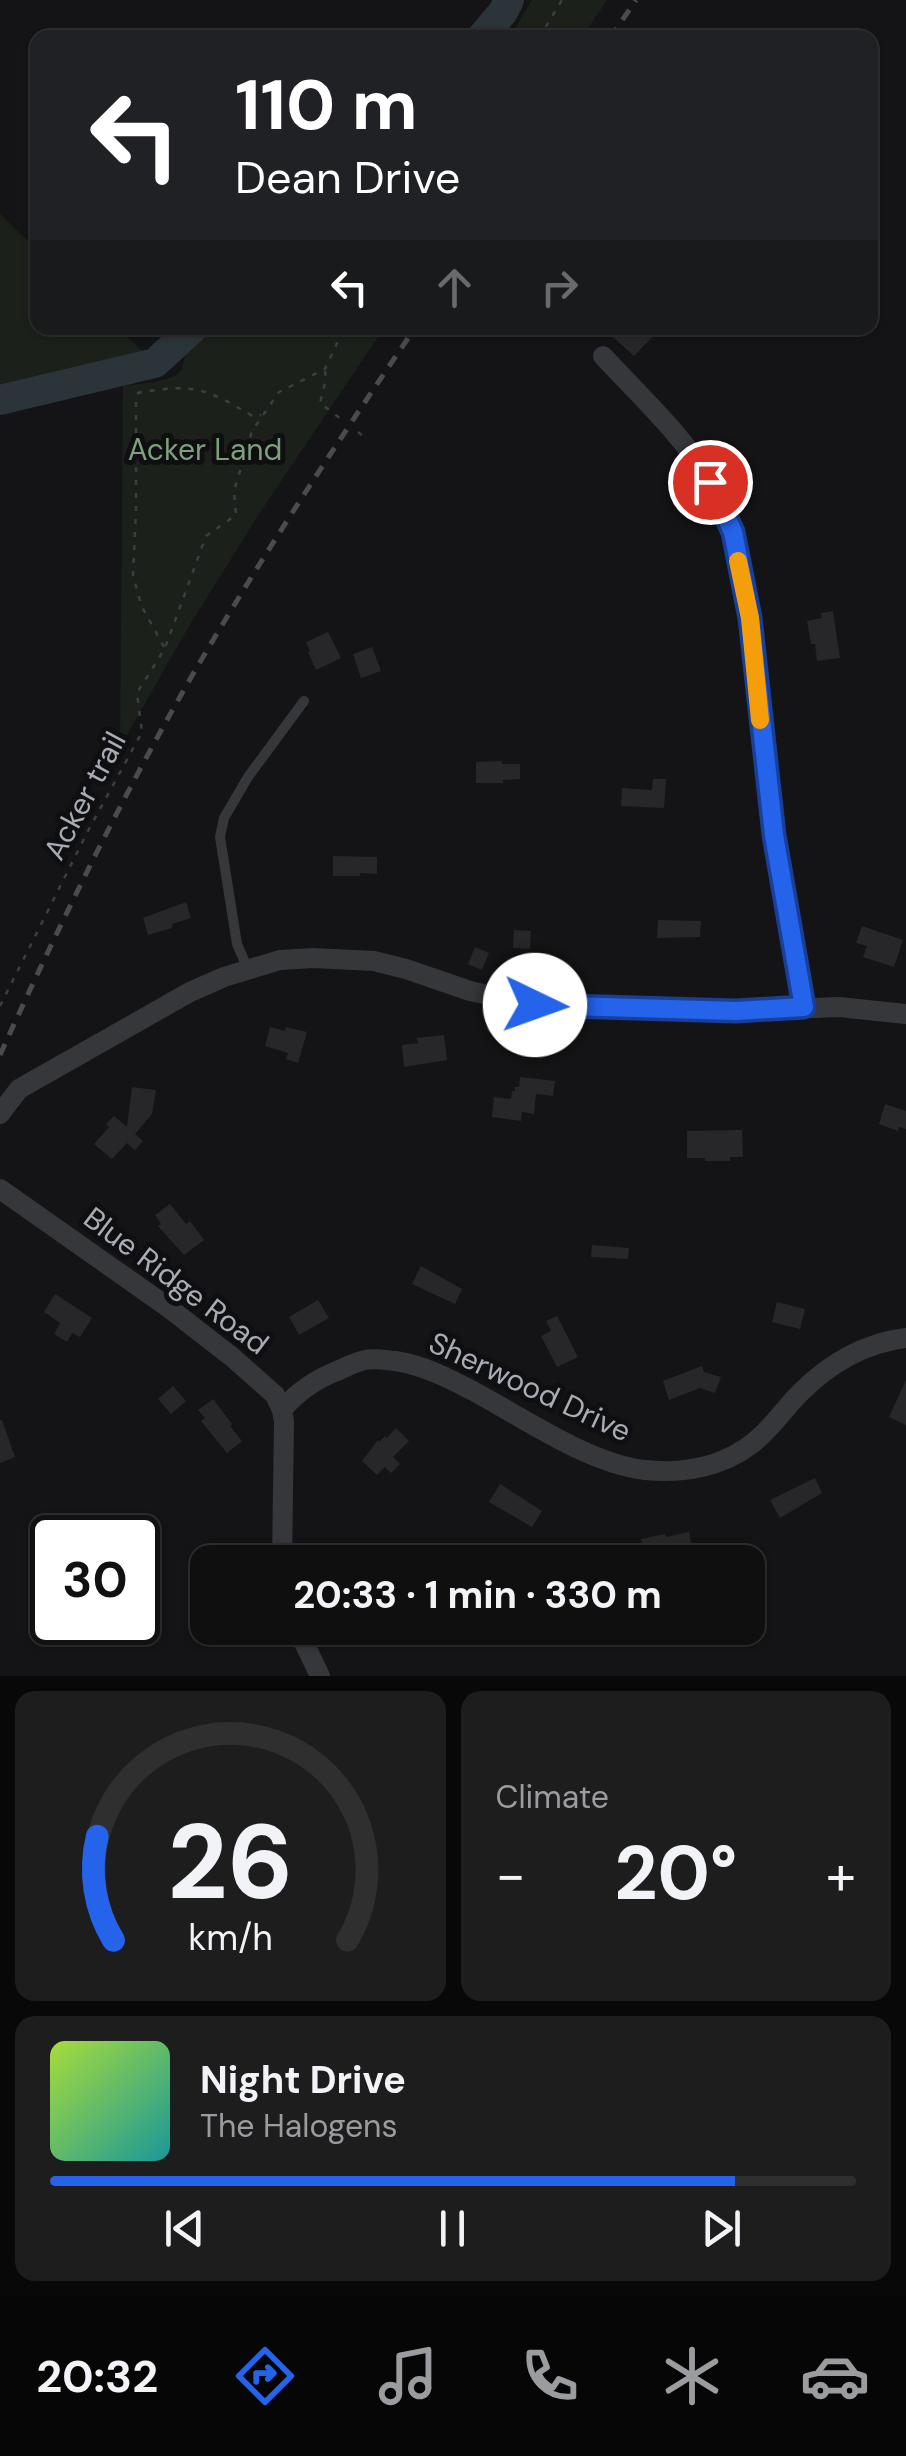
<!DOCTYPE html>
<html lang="en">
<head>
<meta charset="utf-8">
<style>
  body { margin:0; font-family:"DM Sans",sans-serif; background:#1d1d1e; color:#f1f3f6; height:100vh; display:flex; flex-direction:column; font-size:38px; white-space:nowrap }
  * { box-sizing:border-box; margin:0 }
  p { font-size:32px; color:#9b9c9f }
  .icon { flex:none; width:55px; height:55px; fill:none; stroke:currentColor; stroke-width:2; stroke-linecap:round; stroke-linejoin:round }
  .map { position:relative; height:1676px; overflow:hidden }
  .details { display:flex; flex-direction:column; gap:15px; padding:15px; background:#080809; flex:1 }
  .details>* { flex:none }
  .banner { position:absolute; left:30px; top:30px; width:848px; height:305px; border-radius:20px; box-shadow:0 2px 8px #0004,0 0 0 2px #2f2f30; background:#202124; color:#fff; overflow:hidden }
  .speed { position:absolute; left:30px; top:1515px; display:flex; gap:20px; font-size:50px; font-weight:700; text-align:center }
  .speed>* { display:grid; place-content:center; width:130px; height:130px; border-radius:50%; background:#0f0f10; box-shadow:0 2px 8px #0004,0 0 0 2px #2f2f30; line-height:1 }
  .speed .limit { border:5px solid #111; border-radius:15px; background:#fff; color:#111 }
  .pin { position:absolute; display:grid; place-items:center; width:85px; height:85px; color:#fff; margin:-42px; border:5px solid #fff; border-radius:50%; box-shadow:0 2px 10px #0007 }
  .me { position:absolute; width:110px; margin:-55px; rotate:93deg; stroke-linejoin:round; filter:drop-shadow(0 0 8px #0008) }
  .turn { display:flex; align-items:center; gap:35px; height:210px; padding:0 40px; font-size:45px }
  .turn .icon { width:130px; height:130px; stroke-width:2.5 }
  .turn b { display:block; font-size:70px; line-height:85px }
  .lanes { display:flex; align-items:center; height:95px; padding:0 40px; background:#0003; justify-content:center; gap:50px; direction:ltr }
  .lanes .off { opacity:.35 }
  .big { font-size:75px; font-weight:700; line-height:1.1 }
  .details .tile { flex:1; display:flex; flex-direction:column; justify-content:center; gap:15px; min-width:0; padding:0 35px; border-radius:20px; background:#1d1d1e }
  .details .dial { align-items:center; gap:0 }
  .dial svg { height:260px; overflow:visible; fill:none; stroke:#2f2f30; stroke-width:7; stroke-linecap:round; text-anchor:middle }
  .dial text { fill:#f1f3f6; stroke:none }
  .song { display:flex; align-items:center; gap:30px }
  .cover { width:120px; height:120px; border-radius:15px; background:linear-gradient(135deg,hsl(80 70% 55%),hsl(180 70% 35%)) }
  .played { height:10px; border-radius:5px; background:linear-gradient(90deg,#2563eb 85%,#2f2f30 85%) }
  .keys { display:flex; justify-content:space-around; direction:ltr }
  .heat { display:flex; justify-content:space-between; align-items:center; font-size:55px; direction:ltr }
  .details .tiles { flex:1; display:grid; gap:15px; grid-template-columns:1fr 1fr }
  .tile:last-child { grid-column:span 2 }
  .trip { position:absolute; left:190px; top:1545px; width:575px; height:100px; border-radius:20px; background:#0f0f10; box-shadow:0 2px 8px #0004,0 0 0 2px #2f2f30; font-weight:700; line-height:100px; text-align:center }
  .tabs { display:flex; height:160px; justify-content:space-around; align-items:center; background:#060606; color:#9b9c9f }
  .tabs .icon { width:70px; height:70px }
  .tabs .current { color:#2563eb }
  .tabs b { font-size:45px; color:#f1f3f6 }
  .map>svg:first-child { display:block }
</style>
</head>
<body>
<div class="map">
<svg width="906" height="1676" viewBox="0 0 906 1676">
  <rect width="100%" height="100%" fill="#141416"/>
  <g fill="#1b201b">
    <path d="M 532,0 L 607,0 L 582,37 L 510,37 Z"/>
    <path d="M 0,214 L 37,250 L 38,328 L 118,328 L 155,363 L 0,400 Z"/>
    <path d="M 211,328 L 384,328 L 261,511 L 188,628 L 120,747 L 123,386 L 156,382 L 175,376 L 182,369 L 186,349 Z"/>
  </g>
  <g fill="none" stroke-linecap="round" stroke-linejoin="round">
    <g stroke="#2b3439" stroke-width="30">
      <path d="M 481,38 L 503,12 L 509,0"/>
      <path d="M 0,400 L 155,363 L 193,328"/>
    </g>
  </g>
  <g fill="#27272a">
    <path d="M 603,328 L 661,328 L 634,356 Z"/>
    <path d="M 833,611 L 840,658 L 817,661 L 815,644 L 811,644 L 807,621 L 822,618 L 821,613 Z"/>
    <path d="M 328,632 L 341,658 L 316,670 L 308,652 L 310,651 L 306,642 Z"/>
    <path d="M 372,647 L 381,671 L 361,678 L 353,654 Z"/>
    <path d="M 502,761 L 502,764 L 520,764 L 520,779 L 503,780 L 503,783 L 476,783 L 476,762 Z"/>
    <path d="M 653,779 L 666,779 L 664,808 L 621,806 L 622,788 L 652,790 Z"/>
    <path d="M 333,856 L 377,857 L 377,874 L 360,873 L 360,876 L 333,876 Z"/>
    <path d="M 186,902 L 191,918 L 172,924 L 172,928 L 148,935 L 143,918 Z"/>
    <path d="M 658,920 L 701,921 L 700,937 L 657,938 Z"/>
    <path d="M 862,926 L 903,940 L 894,967 L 863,957 L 867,946 L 856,943 Z"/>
    <path d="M 514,930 L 531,931 L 530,949 L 513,948 Z"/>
    <path d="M 475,947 L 489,953 L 482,970 L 468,964 Z"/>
    <path d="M 270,1027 L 285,1031 L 286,1027 L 307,1032 L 298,1063 L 286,1059 L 288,1053 L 265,1046 Z"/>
    <path d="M 444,1035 L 447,1060 L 404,1067 L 402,1045 L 418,1043 L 417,1038 Z"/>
    <path d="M 520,1077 L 555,1081 L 553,1096 L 536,1094 L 534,1114 L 522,1112 L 521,1121 L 492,1117 L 494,1097 L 511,1099 L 512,1091 L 515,1091 L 515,1087 L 519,1087 Z"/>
    <path d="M 132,1087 L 156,1090 L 152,1114 L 135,1134 L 143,1141 L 135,1150 L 127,1143 L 112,1159 L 94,1144 L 109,1127 L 106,1124 L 114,1116 L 127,1127 Z"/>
    <path d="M 885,1104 L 906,1111 L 906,1129 L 899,1127 L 898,1131 L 879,1124 Z"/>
    <path d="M 742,1130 L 743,1157 L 730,1157 L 730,1161 L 705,1161 L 705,1158 L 687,1158 L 687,1131 Z"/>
    <path d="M 170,1204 L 186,1224 L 190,1221 L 204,1240 L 184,1255 L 158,1226 L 161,1224 L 155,1215 Z"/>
    <path d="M 592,1245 L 629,1248 L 628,1259 L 591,1257 Z"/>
    <path d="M 421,1266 L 462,1289 L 455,1304 L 412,1284 Z"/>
    <path d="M 55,1294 L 92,1318 L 80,1337 L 72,1333 L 67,1342 L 54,1334 L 60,1323 L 44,1312 Z"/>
    <path d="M 318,1300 L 329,1318 L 299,1335 L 289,1317 Z"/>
    <path d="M 777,1302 L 805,1309 L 800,1329 L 772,1322 Z"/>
    <path d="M 557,1316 L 578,1357 L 557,1367 L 541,1336 L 551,1331 L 546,1321 Z"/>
    <path d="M 702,1366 L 704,1372 L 721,1377 L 715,1393 L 700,1388 L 669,1400 L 663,1381 Z"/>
    <path d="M 906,1380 L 906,1425 L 889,1417 Z"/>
    <path d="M 173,1386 L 186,1401 L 171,1414 L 158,1399 Z"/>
    <path d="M 213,1399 L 232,1424 L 230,1426 L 242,1441 L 227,1453 L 201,1421 L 205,1418 L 198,1410 Z"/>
    <path d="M 0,1420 L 2,1420 L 15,1457 L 0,1463 Z"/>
    <path d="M 396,1428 L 409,1441 L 393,1457 L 400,1464 L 391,1473 L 385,1467 L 377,1475 L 362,1461 L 378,1440 L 379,1442 L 385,1436 L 387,1438 Z"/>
    <path d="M 815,1478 L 822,1493 L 780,1518 L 770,1500 Z"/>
    <path d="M 500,1484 L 542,1511 L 532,1527 L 489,1502 Z"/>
    <path d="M 689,1532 L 692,1549 L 670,1554 L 670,1557 L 646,1562 L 641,1539 L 665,1534 L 666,1537 Z"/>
  </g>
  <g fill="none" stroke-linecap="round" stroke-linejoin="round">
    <g stroke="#3c3e42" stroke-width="2.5" stroke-dasharray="5 8" stroke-linecap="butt">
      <path d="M 539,38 L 562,0"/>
      <path d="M 325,371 L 326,379 L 320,403 L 341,419"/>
      <path d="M 358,432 L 363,436"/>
      <path d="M 164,647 L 141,605 L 133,575 L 136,511 L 136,400 L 138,393 C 194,383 206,388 254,417 L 261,415"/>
      <path d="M 0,1006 L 88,831 L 142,732 L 137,693 L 165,648 L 206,536 L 236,515 L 234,491 L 252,431 L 279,392 L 325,369 L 344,328"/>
    </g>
    <path stroke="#36373b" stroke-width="10" d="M 248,969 L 237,944 L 220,837 L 224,818 L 248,777 L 304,701"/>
    <g stroke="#36373b" stroke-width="20">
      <path d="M 603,356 C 639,395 687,439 711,484 C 755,566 755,675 766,766 C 776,847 790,927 804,1007"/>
      <path d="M 0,1114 L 19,1089 L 190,992 L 224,977 L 280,960 L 313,958 L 374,961 L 406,969 L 470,991 L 535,1005 L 736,1011 L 839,1007 L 906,1014"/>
      <path d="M 0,1189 L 169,1308 L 232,1357 L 275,1395 L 282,1410 L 284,1422 L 282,1562"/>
      <path d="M 282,1410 C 297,1392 314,1380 337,1371 C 346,1367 355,1362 365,1360 C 375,1358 385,1360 395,1361 C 423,1365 448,1378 473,1391 C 522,1417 589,1464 645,1470 C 683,1474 722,1467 753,1443 C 771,1429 784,1409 800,1393 C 829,1364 865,1343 906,1338"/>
      <path d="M 297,1628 L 320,1676"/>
    </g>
    <g stroke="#494b4f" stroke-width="5" stroke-dasharray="12 10" stroke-linecap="butt">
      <path d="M 610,38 L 636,0"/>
      <path d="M 0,1055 C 59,925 122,797 193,674 C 262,556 338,441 415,328"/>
    </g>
  </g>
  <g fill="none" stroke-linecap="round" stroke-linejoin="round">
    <g stroke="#184099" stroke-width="25">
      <path id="route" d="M 535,1005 L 736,1011 L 804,1007 L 774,835 L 750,618 L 733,532 L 710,482"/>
    </g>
    <use href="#route" stroke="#2563eb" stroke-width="18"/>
    <path stroke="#f59e0b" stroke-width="18" d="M 738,561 L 750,618 L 760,720"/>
  </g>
  <g text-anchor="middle" stroke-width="10" stroke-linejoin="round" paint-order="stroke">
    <g font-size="30" fill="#7f9f7f" stroke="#0f0f11">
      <text x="205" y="460">Acker Land</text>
    </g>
    <g font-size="30" fill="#a7acb5" stroke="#0f0f11">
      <text transform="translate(85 796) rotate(-62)" y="10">Acker trail</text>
      <text transform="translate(176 1281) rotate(37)" y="10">Blue Ridge Road</text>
      <text transform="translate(530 1387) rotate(25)" y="10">Sherwood Drive</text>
    </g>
  </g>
</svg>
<div class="speed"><div class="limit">30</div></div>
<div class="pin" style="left:710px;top:482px;background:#d93025"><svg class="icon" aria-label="arrive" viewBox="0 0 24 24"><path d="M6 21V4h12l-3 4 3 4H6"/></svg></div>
<svg class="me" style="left:535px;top:1005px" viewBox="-20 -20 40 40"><circle r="19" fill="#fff"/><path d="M0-13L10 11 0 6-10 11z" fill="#2563eb"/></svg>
<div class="trip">20:33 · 1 min · 330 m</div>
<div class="banner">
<div class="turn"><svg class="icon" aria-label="left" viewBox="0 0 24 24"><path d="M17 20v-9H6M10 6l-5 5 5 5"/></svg><div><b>110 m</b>Dean Drive</div></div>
<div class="lanes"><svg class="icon" aria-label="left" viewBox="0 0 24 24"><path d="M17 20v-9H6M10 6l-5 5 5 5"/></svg><svg class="icon off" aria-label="ahead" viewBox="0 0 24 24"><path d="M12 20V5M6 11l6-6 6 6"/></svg><svg class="icon off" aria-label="right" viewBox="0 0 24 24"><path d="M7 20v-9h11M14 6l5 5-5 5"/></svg></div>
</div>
</div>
<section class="details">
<div class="tiles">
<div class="tile dial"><svg viewBox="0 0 100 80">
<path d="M14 69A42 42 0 1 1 86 69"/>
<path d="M14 69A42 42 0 0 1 9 37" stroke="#2563eb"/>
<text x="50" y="56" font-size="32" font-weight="700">26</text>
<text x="50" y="72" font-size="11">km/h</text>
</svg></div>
<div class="tile"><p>Climate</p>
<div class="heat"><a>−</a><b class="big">20°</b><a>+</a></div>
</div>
<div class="tile">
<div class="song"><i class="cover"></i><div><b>Night Drive</b><p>The Halogens</p></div></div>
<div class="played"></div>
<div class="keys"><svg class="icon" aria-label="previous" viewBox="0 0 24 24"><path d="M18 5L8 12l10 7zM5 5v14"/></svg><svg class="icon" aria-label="pause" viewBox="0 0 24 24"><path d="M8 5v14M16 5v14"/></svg><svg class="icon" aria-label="next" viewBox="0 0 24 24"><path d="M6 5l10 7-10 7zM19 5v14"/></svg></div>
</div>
</div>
</section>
<nav class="tabs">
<b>20:32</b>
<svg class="icon current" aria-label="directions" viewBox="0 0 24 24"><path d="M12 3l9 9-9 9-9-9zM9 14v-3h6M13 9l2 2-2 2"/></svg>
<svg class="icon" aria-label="music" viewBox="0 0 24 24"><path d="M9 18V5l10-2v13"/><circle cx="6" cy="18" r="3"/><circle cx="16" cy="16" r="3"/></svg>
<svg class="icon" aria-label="phone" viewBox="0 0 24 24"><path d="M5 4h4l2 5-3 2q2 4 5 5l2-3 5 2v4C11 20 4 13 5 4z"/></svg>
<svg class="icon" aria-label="climate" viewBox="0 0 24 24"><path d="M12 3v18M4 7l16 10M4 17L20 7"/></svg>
<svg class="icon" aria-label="car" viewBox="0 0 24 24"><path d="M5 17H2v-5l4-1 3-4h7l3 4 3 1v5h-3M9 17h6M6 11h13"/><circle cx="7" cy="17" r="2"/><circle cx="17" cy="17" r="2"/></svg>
</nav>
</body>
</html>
